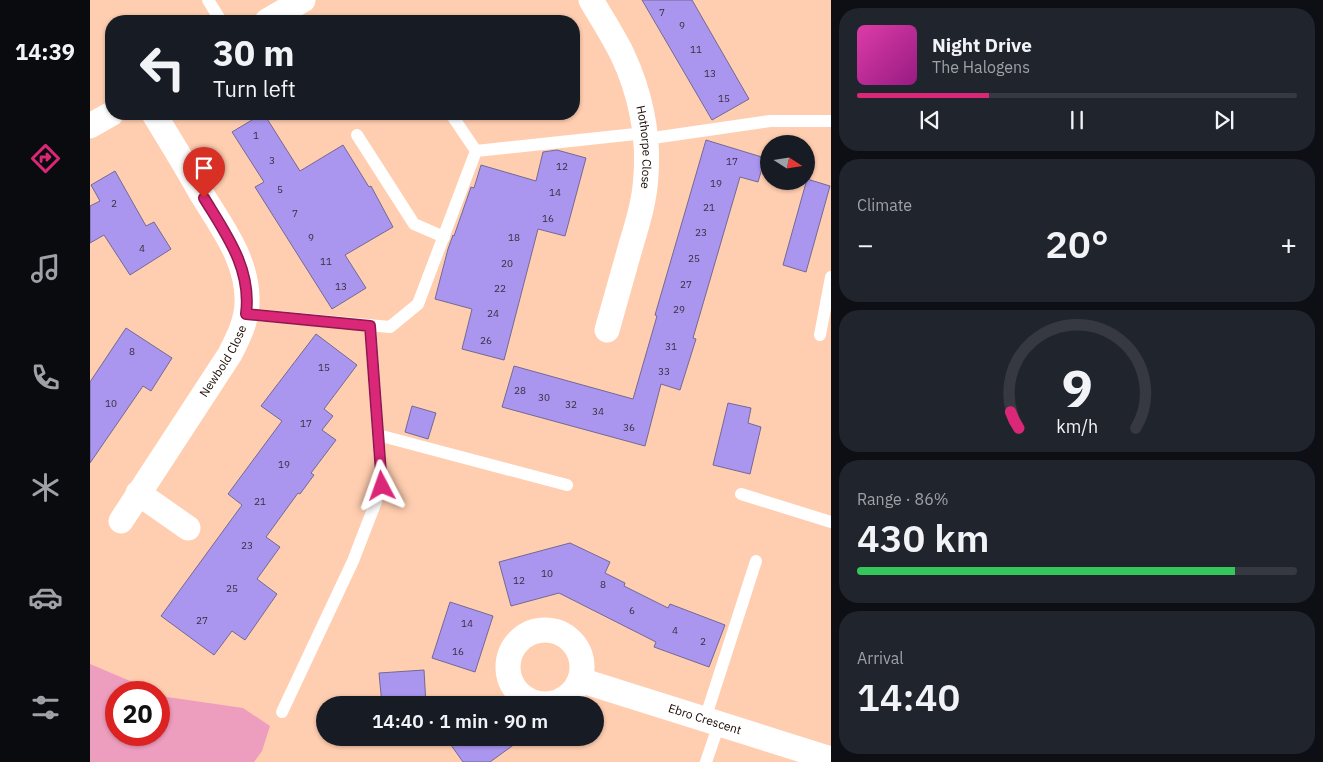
<!DOCTYPE html>
<html lang="en">
<head>
<meta charset="utf-8">
<style>
  body { margin:0; font-family:"IBM Plex Sans",sans-serif; background:#20242c; color:#f1f3f6; height:100vh; display:flex; flex-direction:column; font-size:19px; white-space:nowrap }
  * { box-sizing:border-box; margin:0 }
  p { font-size:16px; color:#9ea1a6 }
  .icon { flex:none; width:28px; height:28px; fill:none; stroke:currentColor; stroke-width:2; stroke-linecap:round; stroke-linejoin:round }
  .map { position:relative; flex:1; overflow:hidden }
  .details { display:flex; flex-direction:column; gap:8px; padding:8px; background:#0d0f14; width:492px }
  .details>* { flex:none }
  .guide { position:absolute; left:15px; top:15px; width:475px; height:105px; border-radius:20px; box-shadow:0 1px 4px #0004; background:#171b24; color:#f1f3f6; overflow:hidden }
  .needle { width:32px; rotate:102deg }
  .tools { position:absolute; left:670px; top:135px; display:grid; gap:10px }
  .tools a { display:grid; place-items:center; width:55px; height:55px; border-radius:50%; background:#171b24; box-shadow:0 1px 4px #0004; font-size:25px }
  .speed { position:absolute; left:15px; top:681px; display:flex; gap:10px; font-size:25px; font-weight:700; text-align:center }
  .speed>* { display:grid; place-content:center; width:65px; height:65px; border-radius:50%; background:#171b24; box-shadow:0 1px 4px #0004; line-height:1 }
  .speed .limit { border:8px solid #d22; background:#fff; color:#111 }
  .pin { position:absolute; display:grid; place-items:center; width:42px; height:42px; color:#fff; margin:-51px -21px; border-radius:50% 50% 50% 0; rotate:-45deg; box-shadow:0 0 5px #0007 }
  .pin .icon { rotate:45deg }
  .me { position:absolute; width:55px; margin:-28px; rotate:356deg; stroke-linejoin:round; filter:drop-shadow(0 0 4px #0008) }
  .turn { display:flex; align-items:center; gap:18px; height:105px; padding:0 25px; font-size:22px }
  .turn .icon { width:65px; height:65px; stroke-width:2.5 }
  .turn b { display:block; font-size:35px; line-height:42px }
  .big { font-size:38px; font-weight:600; line-height:1.1 }
  .details .card { flex:1; display:flex; flex-direction:column; justify-content:center; gap:8px; min-width:0; padding:0 18px; border-radius:20px; background:#20242c }
  .details .dial { align-items:center; gap:0 }
  .dial svg { height:130px; overflow:visible; fill:none; stroke:#363941; stroke-width:7; stroke-linecap:round; text-anchor:middle }
  .dial text { fill:#f1f3f6; stroke:none }
  .song { display:flex; align-items:center; gap:15px }
  .cover { width:60px; height:60px; border-radius:8px; background:linear-gradient(135deg,hsl(320 70% 55%),hsl(310 70% 35%)) }
  .played { height:5px; border-radius:2px; background:linear-gradient(90deg,#db2777 30%,#363941 30%) }
  .keys { display:flex; justify-content:space-around; direction:ltr }
  .heat { display:flex; justify-content:space-between; align-items:center; font-size:28px; direction:ltr }
  .charge { height:8px; border-radius:4px; background:linear-gradient(90deg,#34c759 86%,#363941 0) }
  .trip { position:absolute; left:226px; top:696px; width:288px; height:50px; border-radius:25px; background:#171b24; box-shadow:0 1px 4px #0004; font-weight:600; line-height:50px; text-align:center }
  main { display:flex; flex:1; min-height:0 }
  .tab-bar { display:flex; flex-direction:column; width:90px; justify-content:space-around; align-items:center; background:#090b0e; color:#9ea1a6 }
  .tab-bar .icon { width:35px; height:35px }
  .tab-bar .selected { color:#db2777 }
  .tab-bar b { font-size:22px; color:#f1f3f6 }
  .map>svg:first-child { display:block }
</style>
</head>
<body>
<main>
<nav class="tab-bar">
<b>14:39</b>
<svg class="icon selected" aria-label="directions" viewBox="0 0 24 24"><path d="M12 3l9 9-9 9-9-9zM9 14v-3h6M13 9l2 2-2 2"/></svg>
<svg class="icon" aria-label="music" viewBox="0 0 24 24"><path d="M9 18V5l10-2v13"/><circle cx="6" cy="18" r="3"/><circle cx="16" cy="16" r="3"/></svg>
<svg class="icon" aria-label="phone" viewBox="0 0 24 24"><path d="M5 4h4l2 5-3 2q2 4 5 5l2-3 5 2v4C11 20 4 13 5 4z"/></svg>
<svg class="icon" aria-label="climate" viewBox="0 0 24 24"><path d="M12 3v18M4 7l16 10M4 17L20 7"/></svg>
<svg class="icon" aria-label="car" viewBox="0 0 24 24"><path d="M5 17H2v-5l4-1 3-4h7l3 4 3 1v5h-3M9 17h6M6 11h13"/><circle cx="7" cy="17" r="2"/><circle cx="17" cy="17" r="2"/></svg>
<svg class="icon" aria-label="filters" viewBox="0 0 24 24"><path d="M4 7h16M4 17h16"/><circle cx="9" cy="7" r="2"/><circle cx="15" cy="17" r="2"/></svg>
</nav>
<div class="map">
<svg width="741" height="762" viewBox="0 0 741 762">
  <rect width="100%" height="100%" fill="#ffcdaf"/>
  <path fill="#ed9dbe" d="M 0,664 L 66,692 L 26,692 L 26,735 L 69,735 L 69,694 L 77,697 L 153,708 L 180,726 L 172,751 L 164,762 L 0,762 Z"/>
  <g fill="#aa96ef" stroke="#726995">
    <path d="M 552,0 L 602,0 L 659,99 L 622,120 Z"/>
    <path d="M 172,114 L 174,114 L 210,171 L 253,145 L 279,187 L 281,186 L 303,227 L 255,255 L 276,288 L 242,309 L 165,187 L 174,182 L 142,132 Z"/>
    <path d="M 616,140 L 675,158 L 668,182 L 650,177 L 603,338 L 606,339 L 590,390 L 571,384 L 555,446 L 412,407 L 424,366 L 543,399 L 567,316 L 565,315 Z"/>
    <path d="M 467,150 L 496,158 L 475,236 L 448,229 L 414,360 L 372,349 L 382,309 L 345,299 L 358,249 L 363,235 L 364,236 L 381,187 L 384,188 L 391,165 L 446,181 L 453,152 Z"/>
    <path d="M 25,171 L 56,226 L 64,222 L 81,249 L 40,275 L 14,235 L 0,243 L 0,206 L 10,201 L 1,185 Z"/>
    <path d="M 717,179 L 740,186 L 716,272 L 693,265 Z"/>
    <path d="M 36,328 L 82,358 L 61,391 L 53,386 L 0,463 L 0,382 Z"/>
    <path d="M 226,334 L 267,365 L 234,409 L 243,416 L 232,430 L 246,440 L 221,473 L 224,475 L 210,494 L 208,493 L 176,537 L 190,547 L 167,579 L 187,594 L 155,640 L 142,631 L 124,655 L 71,616 L 152,505 L 138,494 L 192,421 L 171,406 Z"/>
    <path d="M 638,403 L 661,408 L 658,423 L 671,427 L 660,474 L 623,465 Z"/>
    <path d="M 322,406 L 346,413 L 338,439 L 315,432 Z"/>
    <path d="M 480,543 L 520,562 L 515,573 L 535,583 L 534,586 L 578,608 L 580,604 L 635,625 L 619,667 L 564,647 L 566,642 L 469,593 L 421,606 L 409,562 Z"/>
    <path d="M 360,602 L 403,616 L 385,672 L 342,658 Z"/>
    <path d="M 334,670 L 336,705 L 292,705 L 289,673 Z"/>
    <path d="M 356,738 L 413,738 L 429,741 L 400,762 L 373,762 Z"/>
  </g>
  <g fill="none" stroke-linecap="round" stroke-linejoin="round">
    <g stroke="#fff" stroke-width="12">
      <path d="M 118,0 L 131,21"/>
      <path d="M 361,114 L 386,151 L 555,133"/>
      <path d="M 267,135 L 324,224 L 354,237"/>
      <path d="M 556,139 L 680,121 L 741,121"/>
      <path d="M 156,314 L 300,327 L 328,304 L 386,151"/>
      <path d="M 730,335 L 741,277"/>
      <path d="M 288,435 L 477,485"/>
      <path d="M 651,494 L 741,522"/>
      <path d="M 192,712 L 263,561 L 292,486 L 280,325"/>
      <path d="M 615,719 L 666,561"/>
      <path d="M 616,762 L 629,724"/>
    </g>
    <g stroke="#fff" stroke-width="25">
      <path id="s1" d="M 501,0 C 512,19 524,37 533,56 C 550,92 559,135 556,175 C 555,199 548,222 541,245 C 533,274 525,302 517,330"/>
      <path d="M 177,21 L 213,0"/>
      <path d="M 0,126 L 21,114"/>
      <path d="M 48,493 L 98,528"/>
      <path id="s2" d="M 31,521 L 140,354 C 148,338 156,323 157,304 C 159,262 132,227 111,193 C 96,166 80,140 64,114"/>
      <circle cx="455" cy="667" r="37"/>
      <path id="s3" d="M 490,680 L 741,759"/>
    </g>
  </g>
  <g fill="none" stroke-linecap="round" stroke-linejoin="round">
    <g stroke="#8e194d" stroke-width="12">
      <path id="route" d="M 114,198 C 136,234 162,269 156,314 L 280,326 L 292,486"/>
    </g>
    <use href="#route" stroke="#db2777" stroke-width="9"/>
  </g>
  <g text-anchor="middle" stroke-width="5" stroke-linejoin="round" paint-order="stroke">
    <g font-size="10" fill="#3c2c3c">
      <text x="572" y="16">7</text>
      <text x="592" y="29">9</text>
      <text x="606" y="53">11</text>
      <text x="620" y="77">13</text>
      <text x="634" y="102">15</text>
      <text x="166" y="139">1</text>
      <text x="182" y="164">3</text>
      <text x="642" y="165">17</text>
      <text x="472" y="170">12</text>
      <text x="626" y="187">19</text>
      <text x="190" y="193">5</text>
      <text x="465" y="196">14</text>
      <text x="24" y="207">2</text>
      <text x="619" y="211">21</text>
      <text x="205" y="217">7</text>
      <text x="458" y="222">16</text>
      <text x="611" y="236">23</text>
      <text x="221" y="241">9</text>
      <text x="424" y="241">18</text>
      <text x="52" y="252">4</text>
      <text x="604" y="262">25</text>
      <text x="236" y="265">11</text>
      <text x="417" y="267">20</text>
      <text x="596" y="288">27</text>
      <text x="251" y="290">13</text>
      <text x="410" y="292">22</text>
      <text x="589" y="313">29</text>
      <text x="403" y="317">24</text>
      <text x="396" y="344">26</text>
      <text x="581" y="350">31</text>
      <text x="42" y="355">8</text>
      <text x="234" y="371">15</text>
      <text x="574" y="375">33</text>
      <text x="430" y="394">28</text>
      <text x="454" y="401">30</text>
      <text x="21" y="407">10</text>
      <text x="481" y="408">32</text>
      <text x="508" y="415">34</text>
      <text x="216" y="427">17</text>
      <text x="539" y="431">36</text>
      <text x="194" y="468">19</text>
      <text x="170" y="505">21</text>
      <text x="157" y="549">23</text>
      <text x="457" y="577">10</text>
      <text x="429" y="584">12</text>
      <text x="513" y="588">8</text>
      <text x="142" y="592">25</text>
      <text x="542" y="614">6</text>
      <text x="112" y="624">27</text>
      <text x="377" y="627">14</text>
      <text x="585" y="634">4</text>
      <text x="613" y="645">2</text>
      <text x="368" y="655">16</text>
    </g>
    <g font-size="12" fill="#170801" stroke="#ffcdaf">
      <text dy="4" stroke="none"><textPath href="#s1" startOffset="159">Hothorpe Close</textPath></text>
      <text dy="4" stroke="none"><textPath href="#s2" startOffset="190">Newbold Close</textPath></text>
      <text dy="4" stroke="none"><textPath href="#s3" startOffset="131">Ebro Crescent</textPath></text>
    </g>
  </g>
</svg>
<div class="tools">
<a><svg class="needle" viewBox="-14 -14 28 28"><path d="M0-13l5 13h-10z" fill="#e53935"/><path d="M0 13l5-13h-10z" fill="#9ea1a6"/></svg></a>
</div>
<div class="speed"><div class="limit">20</div></div>
<div class="pin" style="left:114px;top:198px;background:#d93025"><svg class="icon" aria-label="arrive" viewBox="0 0 24 24"><path d="M6 21V4h12l-3 4 3 4H6"/></svg></div>
<svg class="me" style="left:292px;top:486px" viewBox="-20 -20 40 40"><path d="M0-17L14 15 0 8-14 15z" fill="#db2777" stroke="#fff" stroke-width="4"/></svg>
<div class="trip">14:40 · 1 min · 90 m</div>
<div class="guide">
<div class="turn"><svg class="icon" aria-label="left" viewBox="0 0 24 24"><path d="M17 20v-9H6M10 6l-5 5 5 5"/></svg><div><b>30 m</b>Turn left</div></div>
</div>
</div>
<section class="details">
<div class="card">
<div class="song"><i class="cover"></i><div><b>Night Drive</b><p>The Halogens</p></div></div>
<div class="played"></div>
<div class="keys"><svg class="icon" aria-label="previous" viewBox="0 0 24 24"><path d="M18 5L8 12l10 7zM5 5v14"/></svg><svg class="icon" aria-label="pause" viewBox="0 0 24 24"><path d="M8 5v14M16 5v14"/></svg><svg class="icon" aria-label="next" viewBox="0 0 24 24"><path d="M6 5l10 7-10 7zM19 5v14"/></svg></div>
</div>
<div class="card"><p>Climate</p>
<div class="heat"><a>−</a><b class="big">20°</b><a>+</a></div>
</div>
<div class="card dial"><svg viewBox="0 0 100 80">
<path d="M14 69A42 42 0 1 1 86 69"/>
<path d="M14 69A42 42 0 0 1 9 59" stroke="#db2777"/>
<text x="50" y="56" font-size="32" font-weight="700">9</text>
<text x="50" y="72" font-size="11">km/h</text>
</svg></div>
<div class="card"><p>Range · 86%</p><b class="big">430 km</b><div class="charge"></div></div>
<div class="card"><p>Arrival</p><b class="big">14:40</b></div>
</section>
</main>
</body>
</html>
